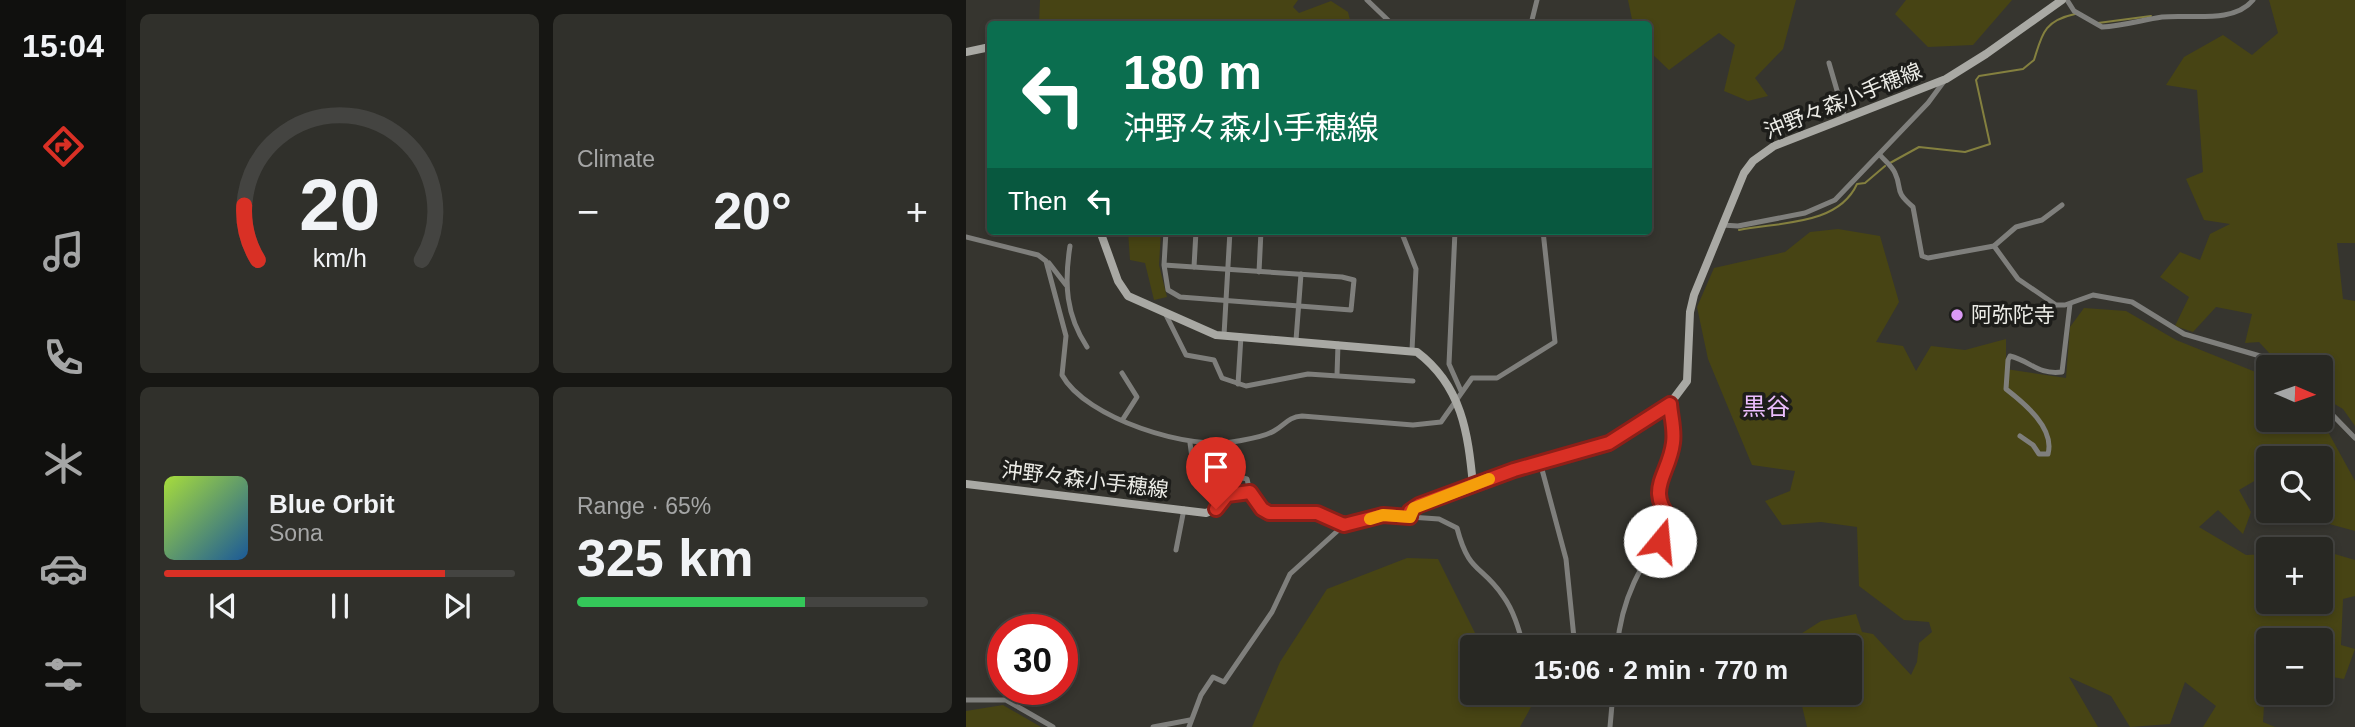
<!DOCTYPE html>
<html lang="en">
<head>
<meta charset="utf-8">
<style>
  body { margin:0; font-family:Arial,"Noto Sans JP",sans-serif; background:#30302b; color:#f1f3f6; height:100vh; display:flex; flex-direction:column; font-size:26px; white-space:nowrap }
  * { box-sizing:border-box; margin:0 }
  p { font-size:23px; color:#a5a6a6 }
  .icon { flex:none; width:38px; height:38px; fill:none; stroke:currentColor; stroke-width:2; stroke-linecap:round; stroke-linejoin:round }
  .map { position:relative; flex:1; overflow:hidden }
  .panel { display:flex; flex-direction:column; gap:14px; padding:14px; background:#161613; width:840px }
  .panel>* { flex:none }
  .top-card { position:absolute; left:21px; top:21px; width:665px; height:214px; border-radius:7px; box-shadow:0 4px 10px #0003,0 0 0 2px #444441; background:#0b6e4f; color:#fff; overflow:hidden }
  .needle { width:46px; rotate:92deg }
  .controls { position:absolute; left:1290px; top:355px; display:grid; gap:14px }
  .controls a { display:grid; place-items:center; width:77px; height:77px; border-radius:7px; background:#282823; box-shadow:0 4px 10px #0003,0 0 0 2px #444441; font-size:35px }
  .speed { position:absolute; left:21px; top:614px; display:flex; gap:14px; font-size:35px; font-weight:700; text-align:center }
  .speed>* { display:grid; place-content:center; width:91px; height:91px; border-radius:50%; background:#282823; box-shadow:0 4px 10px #0003,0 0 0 2px #444441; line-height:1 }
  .speed .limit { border:10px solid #d22; background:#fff; color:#111 }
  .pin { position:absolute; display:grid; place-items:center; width:60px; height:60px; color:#fff; margin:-72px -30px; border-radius:50% 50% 50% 0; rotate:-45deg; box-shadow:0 0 7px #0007 }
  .pin .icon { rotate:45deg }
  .me { position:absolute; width:77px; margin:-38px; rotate:17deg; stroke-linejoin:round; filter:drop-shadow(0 0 5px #0008) }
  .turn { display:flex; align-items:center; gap:24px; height:147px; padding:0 21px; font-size:32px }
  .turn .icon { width:91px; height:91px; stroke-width:2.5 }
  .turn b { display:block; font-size:49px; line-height:60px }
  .then { display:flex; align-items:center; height:66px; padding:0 21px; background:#0003; gap:14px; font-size:26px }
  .big { font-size:52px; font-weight:700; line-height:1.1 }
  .panel .tile { flex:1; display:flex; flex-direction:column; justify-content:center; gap:10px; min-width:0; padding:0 24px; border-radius:10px; background:#30302b }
  .panel .dial { align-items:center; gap:0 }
  .dial svg { height:182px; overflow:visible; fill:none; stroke:#444441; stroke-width:7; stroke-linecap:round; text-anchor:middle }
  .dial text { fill:#f1f3f6; stroke:none }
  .song { display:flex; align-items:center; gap:21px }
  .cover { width:84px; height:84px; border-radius:10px; background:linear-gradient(135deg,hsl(80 70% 55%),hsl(210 70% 35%)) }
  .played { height:7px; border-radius:4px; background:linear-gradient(90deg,#d93025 80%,#444441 80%) }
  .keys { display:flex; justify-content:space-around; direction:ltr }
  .heat { display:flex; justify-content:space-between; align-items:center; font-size:38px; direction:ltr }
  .charge { height:10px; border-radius:5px; background:linear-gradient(90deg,#34c759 65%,#444441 0) }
  .panel .tiles { flex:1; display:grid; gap:14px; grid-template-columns:repeat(2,1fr) }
  .trip { position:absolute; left:494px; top:635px; width:402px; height:70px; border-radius:7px; background:#282823; box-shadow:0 4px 10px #0003,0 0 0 2px #444441; font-weight:700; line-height:70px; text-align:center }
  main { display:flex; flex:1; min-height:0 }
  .menu { display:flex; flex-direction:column; width:126px; justify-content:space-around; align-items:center; background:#10100e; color:#a5a6a6 }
  .menu .icon { width:49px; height:49px }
  .menu .on { color:#d93025 }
  .menu b { font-size:32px; color:#f1f3f6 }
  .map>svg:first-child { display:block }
</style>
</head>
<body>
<main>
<nav class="menu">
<b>15:04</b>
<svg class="icon on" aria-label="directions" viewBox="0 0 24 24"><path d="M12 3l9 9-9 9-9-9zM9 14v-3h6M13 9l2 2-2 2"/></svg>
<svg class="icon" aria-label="music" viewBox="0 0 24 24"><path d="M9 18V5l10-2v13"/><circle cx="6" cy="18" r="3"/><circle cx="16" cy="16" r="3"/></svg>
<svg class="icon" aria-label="phone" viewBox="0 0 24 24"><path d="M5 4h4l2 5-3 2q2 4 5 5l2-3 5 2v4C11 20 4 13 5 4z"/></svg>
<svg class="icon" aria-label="climate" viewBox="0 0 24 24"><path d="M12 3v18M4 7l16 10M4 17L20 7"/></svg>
<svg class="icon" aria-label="car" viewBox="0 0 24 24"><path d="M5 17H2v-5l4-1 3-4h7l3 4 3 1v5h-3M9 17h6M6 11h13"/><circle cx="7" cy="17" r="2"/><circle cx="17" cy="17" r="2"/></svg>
<svg class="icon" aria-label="filters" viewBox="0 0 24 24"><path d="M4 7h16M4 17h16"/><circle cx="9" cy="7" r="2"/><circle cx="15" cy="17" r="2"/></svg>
</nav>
<section class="panel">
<div class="tiles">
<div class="tile dial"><svg viewBox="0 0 100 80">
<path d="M14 69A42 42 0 1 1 86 69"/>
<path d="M14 69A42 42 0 0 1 8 45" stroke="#d93025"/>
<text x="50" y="56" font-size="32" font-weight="700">20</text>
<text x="50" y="72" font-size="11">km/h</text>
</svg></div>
<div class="tile"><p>Climate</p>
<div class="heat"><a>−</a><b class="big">20°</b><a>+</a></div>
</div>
<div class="tile">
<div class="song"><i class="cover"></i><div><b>Blue Orbit</b><p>Sona</p></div></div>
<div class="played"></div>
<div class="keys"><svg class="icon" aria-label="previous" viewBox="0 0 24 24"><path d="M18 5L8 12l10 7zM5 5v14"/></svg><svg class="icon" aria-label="pause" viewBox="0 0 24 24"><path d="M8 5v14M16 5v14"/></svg><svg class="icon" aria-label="next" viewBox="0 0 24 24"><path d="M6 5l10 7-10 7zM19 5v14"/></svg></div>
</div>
<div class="tile"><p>Range · 65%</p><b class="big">325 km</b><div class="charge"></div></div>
</div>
</section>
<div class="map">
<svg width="1389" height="727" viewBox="0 0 1389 727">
  <rect width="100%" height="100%" fill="#36352f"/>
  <g fill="#474414">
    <path d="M 74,0 L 332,0 L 327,7 L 333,13 L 365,1 L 382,12 L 385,24 L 73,24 Z"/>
    <path d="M 662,0 L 830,0 L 817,49 L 789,78 L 802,96 L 782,101 L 758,91 L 769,45 L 753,33 L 703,70 L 683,51 L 682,24 L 667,24 Z"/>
    <path d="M 940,0 L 1046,0 L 1007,45 L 962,47 L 929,14 Z"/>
    <path d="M 1303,0 L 1389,0 L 1389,243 L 1371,243 L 1377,299 L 1389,301 L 1389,426 L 1377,409 L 1355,396 L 1354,368 L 1316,367 L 1293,342 L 1279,343 L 1286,314 L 1250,307 L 1227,332 L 1209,326 L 1223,297 L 1194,277 L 1214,252 L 1234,260 L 1244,234 L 1264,224 L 1238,220 L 1220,179 L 1237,172 L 1231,90 L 1200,85 L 1218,57 L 1257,35 L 1286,55 L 1312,33 Z"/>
    <path d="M 872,229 L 914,236 L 933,302 L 910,342 L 937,346 L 950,371 L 965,346 L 999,350 L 1040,339 L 1040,369 L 1100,378 L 1104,327 L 1118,308 L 1160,311 L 1210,340 L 1302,377 L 1302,420 L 1355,419 L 1389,481 L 1389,531 L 1356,522 L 1354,458 L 1302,458 L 1302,473 L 1273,490 L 1285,512 L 1277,534 L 1252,510 L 1233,527 L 1280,555 L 1302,554 L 1302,602 L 1354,602 L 1355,550 L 1389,560 L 1389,596 L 1377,599 L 1375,645 L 1389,649 L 1378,679 L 1355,675 L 1354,640 L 1302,640 L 1297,722 L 1309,727 L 1237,727 L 1250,706 L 1219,682 L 1204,724 L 1164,727 L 1145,696 L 1103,677 L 1132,727 L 841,727 L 833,693 L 884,693 L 884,648 L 834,647 L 830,637 L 855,621 L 890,614 L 896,632 L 907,634 L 945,675 L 951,662 L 953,643 L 966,632 L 963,622 L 938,620 L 893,586 L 891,527 L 855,522 L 816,525 L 799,501 L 824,491 L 829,471 L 786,465 L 742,359 L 731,307 L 748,268 L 819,252 L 844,232 Z"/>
    <path d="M 162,231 L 195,231 L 193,265 L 201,297 L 188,300 L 179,263 L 164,260 Z"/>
    <path d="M 441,558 L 472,559 L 516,647 L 506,648 L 506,693 L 546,693 L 565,707 L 554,727 L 286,727 L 314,662 L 361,589 Z"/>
    <path d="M 37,705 L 75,727 L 0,727 L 0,711 Z"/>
  </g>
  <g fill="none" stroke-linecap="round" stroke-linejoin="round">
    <g stroke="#84803f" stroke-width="2">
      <path d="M 1132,23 L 1185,16"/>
      <path d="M 924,163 L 953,147 L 999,152 L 1024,144 L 1010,80 L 1013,76 L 1057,69 L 1068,60 C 1076,35 1077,21 1109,14"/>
      <path d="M 773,230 C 812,222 872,226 891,184 L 899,183 L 919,166"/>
    </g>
    <g stroke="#7f7f7c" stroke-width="5">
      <path d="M 401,0 L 426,24"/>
      <path d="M 1101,0 L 1108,11 L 1136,27 C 1156,26 1176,20 1196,17 C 1223,14 1268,24 1287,0"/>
      <path d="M 565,24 L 571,0"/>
      <path d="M 863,63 L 879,118"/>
      <path d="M 914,155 C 919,161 926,166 929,173 C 937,190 927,190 947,207 L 956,256 L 962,258 L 1028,246 L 1050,227 L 1076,220 L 1096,205"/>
      <path d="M 756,225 L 772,226 L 839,213 L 869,200 L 962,103 L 979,80"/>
      <path d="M 435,231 L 450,269 L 446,350"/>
      <path d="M 489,231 L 483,364 L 495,391"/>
      <path d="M 122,232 L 122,231"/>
      <path d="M 0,237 L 72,255 L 80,261 L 100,336 L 96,375 C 119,418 225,452 272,441 C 283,439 298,437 308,431 C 319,425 322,417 336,416 L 447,425 L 475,422 L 506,378 L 531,378 L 589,342 L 577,231"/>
      <path d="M 104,246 C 98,284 100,315 121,347"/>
      <path d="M 1028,246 L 1052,279 L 1090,305 L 1099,305 L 1127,295 L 1166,302 L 1218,334 L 1301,358 L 1309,368"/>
      <path d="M 83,263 L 100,285"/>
      <path d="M 198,265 L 376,277 L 388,280 L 385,310 L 214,297 L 202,290 L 198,265 L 200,231"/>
      <path d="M 228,267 L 230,231"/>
      <path d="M 293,272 L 295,231"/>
      <path d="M 198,311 L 220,355 L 248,360 L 256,378 L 280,386 L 342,374 L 447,381"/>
      <path d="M 258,335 L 264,231"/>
      <path d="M 330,340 L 335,274"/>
      <path d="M 156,373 L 171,397 L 157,419"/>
      <path d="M 371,375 L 372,344"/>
      <path d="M 272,384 L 275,336"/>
      <path d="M 1354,402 L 1389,438"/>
      <path d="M 1054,436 L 1067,445 L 1073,454 L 1082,454 C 1089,428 1058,403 1040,389 L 1042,360 L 1044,356 C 1065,361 1071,375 1096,372 L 1104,304"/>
      <path d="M 224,443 L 226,458 L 260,474 L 281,479 L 284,492"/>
      <path d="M 574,462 L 600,559 L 609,648"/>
      <path d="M 444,517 L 473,519 L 491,528 C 503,574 515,564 537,596 C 548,611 553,630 558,648"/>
      <path d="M 210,550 L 218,509"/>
      <path d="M 651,648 C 655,604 673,557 709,530 L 694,497 L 694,475 L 707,445 L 703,405"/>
      <path d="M 0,700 L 40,700 L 87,727"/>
      <path d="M 187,727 L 224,720"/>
      <path d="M 223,727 L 235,695 L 247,677 L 258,682 L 306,612 L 324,574 L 378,525"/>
      <path d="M 644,727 L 647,693"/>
    </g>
    <g stroke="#a9a9a4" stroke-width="8">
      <path d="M 0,52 L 24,47"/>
      <path d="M 134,231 L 152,281 L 162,296 L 250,335 L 451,352 C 496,386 502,433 507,485"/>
      <path d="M 0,484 L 240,513 L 250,509 L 261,495 L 284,492 L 303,513 L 351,513 L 378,525 L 417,515 L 444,517 L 444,511 L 453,505 L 548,470 L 643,443 L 703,405 L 721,381 L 724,312 L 728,295 L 778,173 L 787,161 L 808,146 L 980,79 L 1020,54 L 1096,0"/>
    </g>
  </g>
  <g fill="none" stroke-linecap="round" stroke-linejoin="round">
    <g stroke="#8d1f18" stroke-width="18">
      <path id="route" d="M 250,509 L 261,495 L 284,492 L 296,509 L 303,513 L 351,513 L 378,525 L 417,515 L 444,517 L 444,511 L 453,505 L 548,470 L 643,443 L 704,404 C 705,417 709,430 707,443 C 703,476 677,490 708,523 L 709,530 L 694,541"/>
    </g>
    <use href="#route" stroke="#d93025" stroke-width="12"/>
    <path stroke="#f59e0b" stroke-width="12" d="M 404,519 L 417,515 L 444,517 L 448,508 L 523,479"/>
  </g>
  <circle fill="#db99f5" stroke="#1d1d1a" stroke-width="2.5" cx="991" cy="315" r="7"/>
  <g text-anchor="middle" stroke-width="7" stroke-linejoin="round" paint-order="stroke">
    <g font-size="21" fill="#ecece7" stroke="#1d1d1a">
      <text transform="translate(877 101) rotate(-22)" y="7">沖野々森小手穂線</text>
      <text transform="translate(119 480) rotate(7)" y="7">沖野々森小手穂線</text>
    </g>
    <g font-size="21" fill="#ecece7" stroke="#1d1d1a" text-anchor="start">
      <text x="1005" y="322">阿弥陀寺</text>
    </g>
    <g font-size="24" fill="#ebbdfd" stroke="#1d1d1a">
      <text x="800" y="415">黒谷</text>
    </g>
  </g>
</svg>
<div class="controls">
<a><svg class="needle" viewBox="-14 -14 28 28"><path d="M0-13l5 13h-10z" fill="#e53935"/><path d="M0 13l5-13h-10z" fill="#a5a6a6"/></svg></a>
<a><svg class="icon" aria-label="search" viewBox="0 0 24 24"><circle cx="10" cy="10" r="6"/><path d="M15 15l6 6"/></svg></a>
<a>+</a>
<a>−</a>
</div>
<div class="speed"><div class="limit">30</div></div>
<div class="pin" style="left:250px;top:509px;background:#d93025"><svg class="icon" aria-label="arrive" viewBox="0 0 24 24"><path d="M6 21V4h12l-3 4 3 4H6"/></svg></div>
<svg class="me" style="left:694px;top:541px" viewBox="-20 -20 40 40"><circle r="19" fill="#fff"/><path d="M0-13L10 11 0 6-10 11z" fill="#d93025"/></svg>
<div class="trip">15:06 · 2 min · 770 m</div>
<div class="top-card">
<div class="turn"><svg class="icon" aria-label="left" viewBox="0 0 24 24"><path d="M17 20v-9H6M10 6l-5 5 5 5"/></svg><div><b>180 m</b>沖野々森小手穂線</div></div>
<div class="then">Then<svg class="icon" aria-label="left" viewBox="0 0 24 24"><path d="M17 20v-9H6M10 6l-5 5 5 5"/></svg></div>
</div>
</div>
</main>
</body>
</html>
